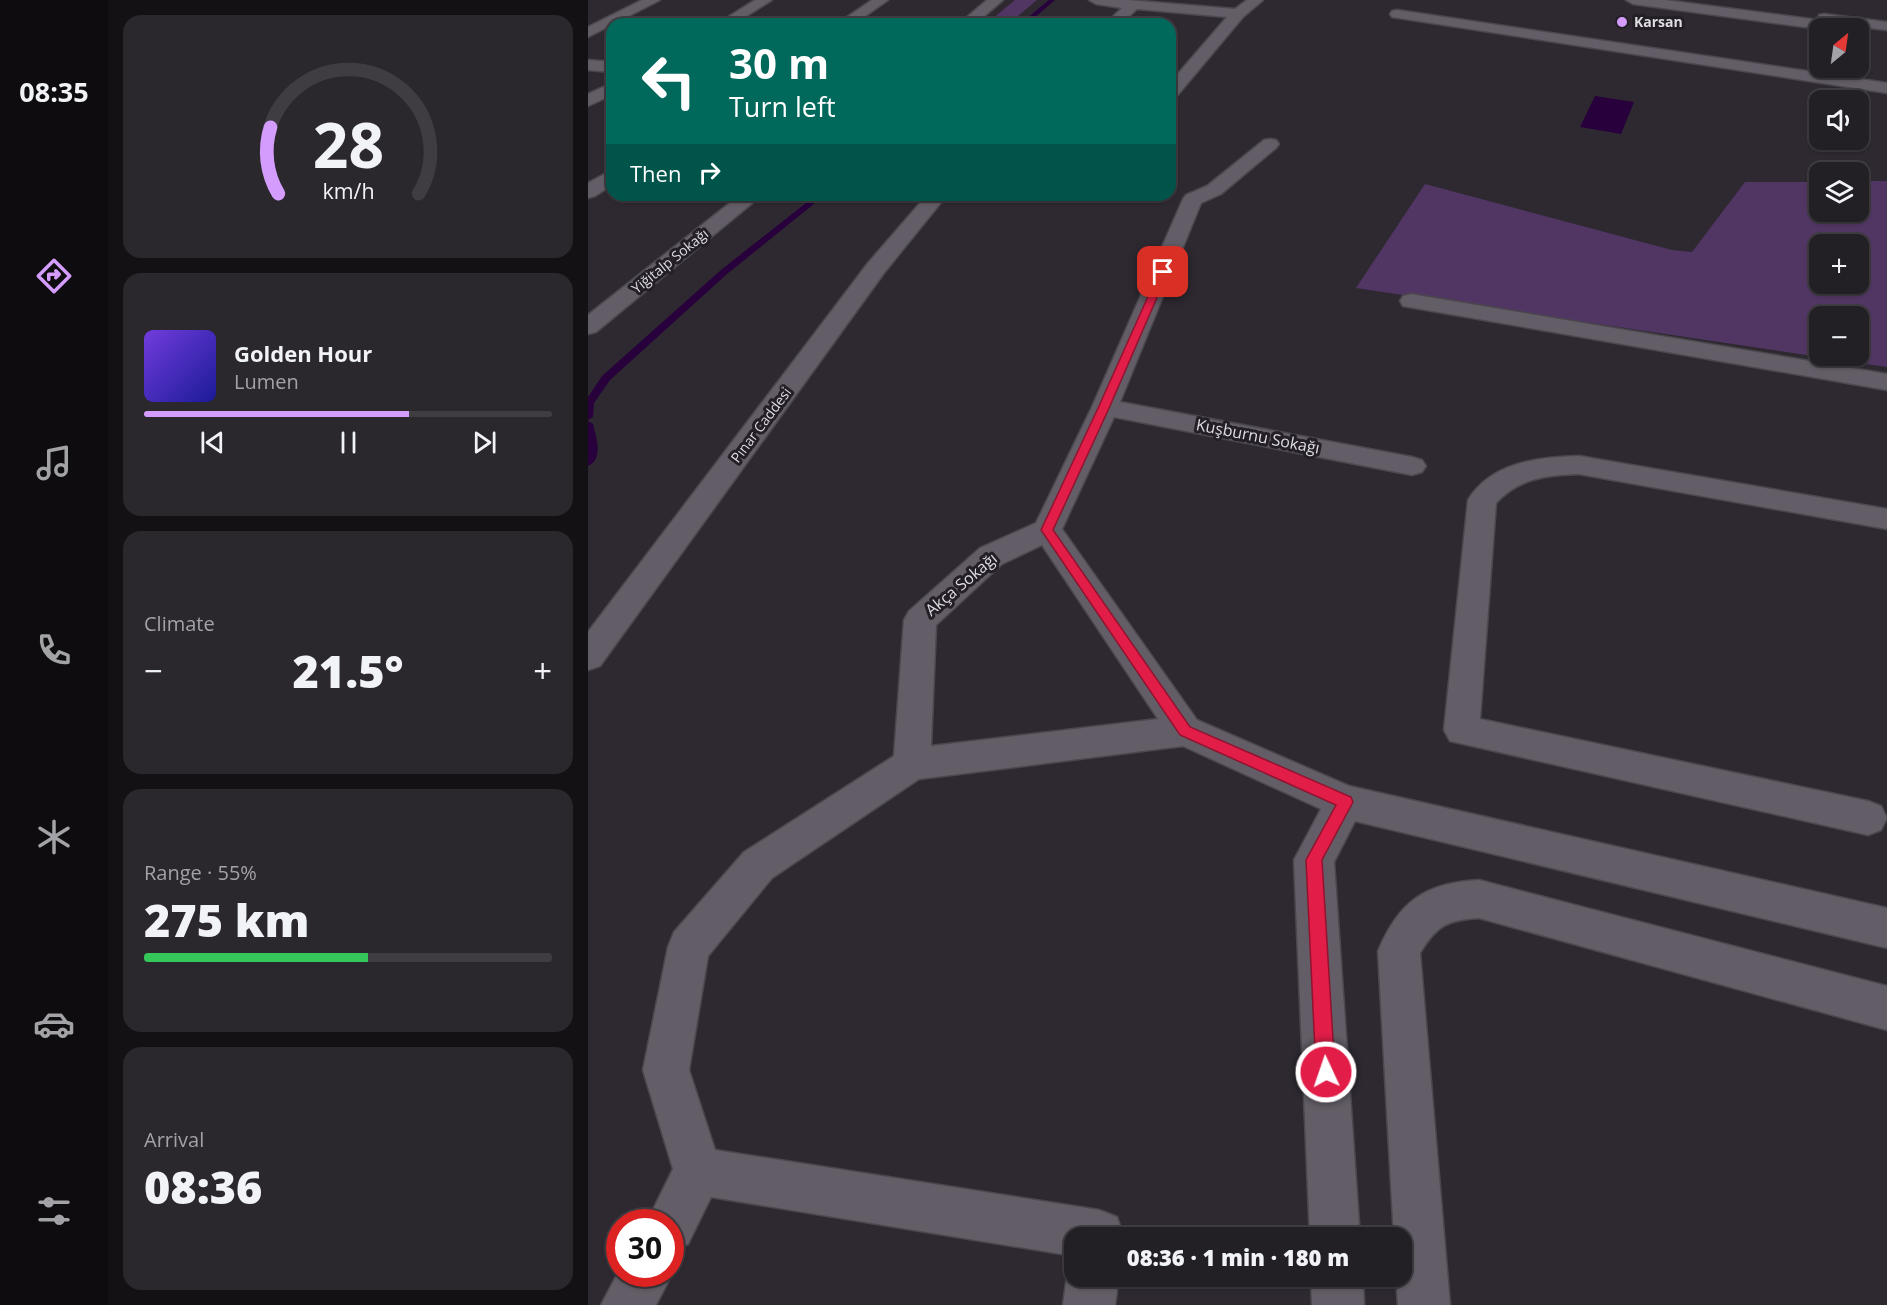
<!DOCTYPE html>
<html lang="en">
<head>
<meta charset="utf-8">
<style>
  body { margin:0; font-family:"Open Sans",sans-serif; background:#2a272d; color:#f1f3f6; height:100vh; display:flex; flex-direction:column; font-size:22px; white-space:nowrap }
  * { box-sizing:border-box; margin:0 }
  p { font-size:20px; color:#a2a2a7 }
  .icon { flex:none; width:33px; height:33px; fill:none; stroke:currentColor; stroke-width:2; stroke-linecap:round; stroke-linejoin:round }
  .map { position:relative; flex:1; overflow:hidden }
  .side { display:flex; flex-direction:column; gap:15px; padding:15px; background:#131114; width:480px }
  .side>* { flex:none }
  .guide { position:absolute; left:18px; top:18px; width:570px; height:183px; border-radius:18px; box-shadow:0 2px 4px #0004,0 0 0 2px #3f3d42; background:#00695c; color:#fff; overflow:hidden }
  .needle { width:39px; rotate:29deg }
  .controls { position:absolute; left:1221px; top:18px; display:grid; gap:12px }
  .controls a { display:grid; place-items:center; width:60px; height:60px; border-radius:12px; background:#221f25; box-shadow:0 2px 4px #0004,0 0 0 2px #3f3d42; font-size:30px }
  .speed { position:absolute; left:18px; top:1209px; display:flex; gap:12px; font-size:30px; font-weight:700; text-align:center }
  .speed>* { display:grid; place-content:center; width:78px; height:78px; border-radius:50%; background:#221f25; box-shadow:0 2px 4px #0004,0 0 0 2px #3f3d42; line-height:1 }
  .speed .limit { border:9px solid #d22; background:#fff; color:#111 }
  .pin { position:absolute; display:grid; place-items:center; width:51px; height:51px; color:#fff; margin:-26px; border-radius:12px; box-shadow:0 3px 9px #0006 }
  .me { position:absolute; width:66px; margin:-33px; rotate:357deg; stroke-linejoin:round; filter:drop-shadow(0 0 4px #0008) }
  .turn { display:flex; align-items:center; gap:21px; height:126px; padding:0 24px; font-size:27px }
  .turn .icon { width:78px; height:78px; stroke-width:2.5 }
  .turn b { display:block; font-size:42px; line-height:51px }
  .then { display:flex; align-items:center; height:57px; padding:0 24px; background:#0003; gap:12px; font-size:22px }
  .big { font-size:45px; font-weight:800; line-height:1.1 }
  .side .card { flex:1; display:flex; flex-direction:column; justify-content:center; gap:9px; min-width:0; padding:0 21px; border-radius:18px; background:#2a272d }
  .side .dial { align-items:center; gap:0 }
  .dial svg { height:156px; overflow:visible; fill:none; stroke:#3f3d42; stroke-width:7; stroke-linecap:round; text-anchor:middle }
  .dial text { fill:#f1f3f6; stroke:none }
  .song { display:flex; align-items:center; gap:18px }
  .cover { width:72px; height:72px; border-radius:9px; background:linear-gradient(135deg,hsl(260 70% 55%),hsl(240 70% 35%)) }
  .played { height:6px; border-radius:3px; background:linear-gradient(90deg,#d49cfc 65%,#3f3d42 65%) }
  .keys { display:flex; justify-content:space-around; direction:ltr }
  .heat { display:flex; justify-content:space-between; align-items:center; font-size:33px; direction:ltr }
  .charge { height:9px; border-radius:4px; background:linear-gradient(90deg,#34c759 55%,#3f3d42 0) }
  .trip { position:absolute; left:476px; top:1227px; width:348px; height:60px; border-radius:18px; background:#221f25; box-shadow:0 2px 4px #0004,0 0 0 2px #3f3d42; font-weight:800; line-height:60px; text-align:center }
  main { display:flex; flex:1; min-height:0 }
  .dock { display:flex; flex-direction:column; width:108px; justify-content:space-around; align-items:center; background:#0e0c0f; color:#a2a2a7 }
  .dock .icon { width:42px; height:42px }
  .dock .current { color:#d49cfc }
  .dock b { font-size:27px; color:#f1f3f6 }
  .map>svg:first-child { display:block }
</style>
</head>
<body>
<main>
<nav class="dock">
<b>08:35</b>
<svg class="icon current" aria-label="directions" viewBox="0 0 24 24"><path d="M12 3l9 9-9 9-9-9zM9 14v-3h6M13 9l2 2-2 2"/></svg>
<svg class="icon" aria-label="music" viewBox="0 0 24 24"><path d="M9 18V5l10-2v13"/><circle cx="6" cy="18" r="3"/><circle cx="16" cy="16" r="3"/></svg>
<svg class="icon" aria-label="phone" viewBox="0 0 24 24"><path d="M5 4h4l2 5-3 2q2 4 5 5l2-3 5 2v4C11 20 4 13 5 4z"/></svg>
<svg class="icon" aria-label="climate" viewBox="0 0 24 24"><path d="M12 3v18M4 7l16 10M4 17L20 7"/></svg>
<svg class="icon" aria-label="car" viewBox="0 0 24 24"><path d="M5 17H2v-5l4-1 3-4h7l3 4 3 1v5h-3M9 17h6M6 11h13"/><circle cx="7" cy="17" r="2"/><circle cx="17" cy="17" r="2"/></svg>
<svg class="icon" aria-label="filters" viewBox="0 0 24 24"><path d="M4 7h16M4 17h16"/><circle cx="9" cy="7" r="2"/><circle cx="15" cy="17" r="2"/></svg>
</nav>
<section class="side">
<div class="card dial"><svg viewBox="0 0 100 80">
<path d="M14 69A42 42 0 1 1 86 69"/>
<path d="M14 69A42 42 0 0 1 10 35" stroke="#d49cfc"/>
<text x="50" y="56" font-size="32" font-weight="700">28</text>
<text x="50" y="72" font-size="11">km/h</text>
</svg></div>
<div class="card">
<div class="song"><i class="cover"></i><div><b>Golden Hour</b><p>Lumen</p></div></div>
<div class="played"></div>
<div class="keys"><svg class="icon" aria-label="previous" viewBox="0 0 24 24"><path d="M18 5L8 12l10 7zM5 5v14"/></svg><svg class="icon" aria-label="pause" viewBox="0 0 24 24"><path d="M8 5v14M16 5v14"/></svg><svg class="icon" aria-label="next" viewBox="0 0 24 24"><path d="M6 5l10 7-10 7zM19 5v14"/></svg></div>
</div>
<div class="card"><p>Climate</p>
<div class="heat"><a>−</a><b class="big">21.5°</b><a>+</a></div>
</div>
<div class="card"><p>Range · 55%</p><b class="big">275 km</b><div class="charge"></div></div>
<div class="card"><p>Arrival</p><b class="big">08:36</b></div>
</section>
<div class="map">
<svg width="1299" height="1305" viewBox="0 0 1299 1305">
  <rect width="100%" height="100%" fill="#2e2931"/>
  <g fill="#513663" fill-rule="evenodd">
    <path d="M 427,0 L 449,0 L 420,24 L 398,24 Z"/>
    <path d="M 1271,181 L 1299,181 L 1299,367 L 768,288 L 837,184 L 1084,250 L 1104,252 L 1157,182 L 1231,182 L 1232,212 L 1270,212 ZM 1232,244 L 1270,244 L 1270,284 L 1232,284 ZM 1232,316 L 1270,316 L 1270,356 L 1232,356 Z"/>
  </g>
  <path fill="#27003c" d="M 1007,96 L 1046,102 L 1033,134 L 992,127 Z"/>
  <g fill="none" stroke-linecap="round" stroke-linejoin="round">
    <g fill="#27003c" fill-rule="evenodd">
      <path d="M 461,0 L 467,0 L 439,24 L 432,24 Z"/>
      <path d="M 228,195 L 237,195 L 139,274 L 22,380 L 6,403 L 5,417 L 0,420 L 0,397 L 14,376 L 133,270 Z"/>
      <path d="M 0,421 L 5,424 C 8,437 16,459 0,466 Z"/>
    </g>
    <g stroke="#4a474d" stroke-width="3">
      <g id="minor">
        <path d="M 54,0 L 72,0 L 0,37 L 0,27 Z"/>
        <path d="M 167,0 L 184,0 L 146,24 L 129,24 Z"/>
        <path d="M 284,0 L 300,0 L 266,24 L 249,24 Z"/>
        <path d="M 399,0 L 415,0 L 387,24 L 371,24 Z"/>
        <path d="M 501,0 L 540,0 L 647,9 L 659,0 L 675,0 L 655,17 L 588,97 L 582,98 L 582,83 L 639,17 L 549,9 L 533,24 L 517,24 L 534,8 L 508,4 Z"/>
        <path d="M 1038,0 L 1077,0 L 1230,20 L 1231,15 L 1236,14 L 1299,22 L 1299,30 L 1264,26 L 1265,28 L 1232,29 L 1045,4 Z"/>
        <path d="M 809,10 L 1299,83 L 1299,93 L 804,17 L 802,14 L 804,11 Z"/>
        <path d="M 0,60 L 24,62 L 24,72 L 0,70 Z"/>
        <path d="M 24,83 L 24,95 L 0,106 L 0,94 Z"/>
        <path d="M 682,139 L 688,140 L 691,144 L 688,148 L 633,194 L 613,203 L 532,402 L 824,457 L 834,460 L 838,466 L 834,472 L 824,475 L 526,417 L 474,529 L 609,720 L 761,786 L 1299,908 L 1299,948 L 767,821 L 746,862 L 772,1238 L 722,1238 L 706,860 L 733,809 L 595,746 L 331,779 L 184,878 L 120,956 L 101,1070 L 127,1150 L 511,1210 L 529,1217 L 536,1238 L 486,1238 L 486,1256 L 123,1197 L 100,1244 L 82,1251 L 82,1222 L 59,1222 L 85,1169 L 55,1070 L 80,947 L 86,932 L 156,852 L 306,756 L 316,620 L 321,611 L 392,548 L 448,523 L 504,407 L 595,199 L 598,195 L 619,186 L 676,140 ZM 454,545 L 570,719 L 343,746 L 348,625 L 414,564 Z"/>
        <path d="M 24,170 L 24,185 L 7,196 L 0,198 L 0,183 Z"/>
        <path d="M 152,195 L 174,195 L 8,332 L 0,334 L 0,315 Z"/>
        <path d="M 339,195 L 359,195 L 296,273 L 12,666 L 0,670 L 0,632 L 280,263 Z"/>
        <path d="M 823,294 L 1299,374 L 1299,390 L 815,306 L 812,301 L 815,296 Z"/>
        <path d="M 991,456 L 1299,509 L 1299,529 L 991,474 C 959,475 931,478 908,503 L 892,719 L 1280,801 L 1293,806 L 1299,818 L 1293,830 L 1280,835 L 862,741 L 856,730 L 880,500 C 903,462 951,457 991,456 Z"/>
        <path d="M 891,880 L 1299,986 L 1299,1030 L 891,918 C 860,920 849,925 832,953 L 862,1305 L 810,1305 L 808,1276 L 813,1276 L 813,1238 L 806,1238 L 790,951 C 811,901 837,883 891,880 Z"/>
        <path d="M 486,1260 L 486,1276 L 531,1276 L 527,1305 L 475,1305 L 479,1276 Z"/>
        <path d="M 32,1269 L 32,1274 L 82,1274 L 82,1271 L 84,1274 L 68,1305 L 13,1305 Z"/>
        <path d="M 723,1276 L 775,1276 L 776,1305 L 724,1305 Z"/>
      </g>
    </g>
    <use href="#minor" fill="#625d66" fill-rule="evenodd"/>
  </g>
  <path fill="#e11d48" stroke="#92132f" stroke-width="1.5" d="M 575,269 L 580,272 L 522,406 L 465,530 L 602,727 L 763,797 L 765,802 L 734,860 L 747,1072 L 744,1079 L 738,1082 L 731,1079 L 728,1072 L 718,860 L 748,805 L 592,735 L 453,530 L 511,406 L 571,272 Z"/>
  <circle fill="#d49cfc" stroke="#241f27" stroke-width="2" cx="1034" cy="22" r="6"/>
  <g text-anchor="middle" stroke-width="6" stroke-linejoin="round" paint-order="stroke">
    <g font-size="14" font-weight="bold" fill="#dfdce2" stroke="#241f27" text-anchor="start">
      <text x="1046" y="27">Karsan</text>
    </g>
    <g font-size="14" fill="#dfdce2" stroke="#241f27">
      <text transform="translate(82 261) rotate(-39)" y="5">Yiğitalp Sokağı</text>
      <text transform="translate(173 425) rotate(-53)" y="5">Pınar Caddesi</text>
    </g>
    <g font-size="16" fill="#dfdce2" stroke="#241f27">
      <text transform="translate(670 436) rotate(11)" y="6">Kuşburnu Sokağı</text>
      <text transform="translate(373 584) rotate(-40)" y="6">Akça Sokağı</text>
    </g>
  </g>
</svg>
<div class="controls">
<a><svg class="needle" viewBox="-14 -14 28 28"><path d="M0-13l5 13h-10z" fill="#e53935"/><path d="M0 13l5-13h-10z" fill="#a2a2a7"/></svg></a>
<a><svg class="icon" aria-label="sound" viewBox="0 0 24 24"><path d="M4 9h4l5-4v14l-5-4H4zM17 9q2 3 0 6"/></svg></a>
<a><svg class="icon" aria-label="layers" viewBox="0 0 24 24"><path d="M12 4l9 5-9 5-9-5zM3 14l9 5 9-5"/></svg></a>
<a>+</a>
<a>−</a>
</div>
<div class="speed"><div class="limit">30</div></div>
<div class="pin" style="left:575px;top:272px;background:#d93025"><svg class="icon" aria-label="arrive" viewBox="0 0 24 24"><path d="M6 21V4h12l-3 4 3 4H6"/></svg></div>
<svg class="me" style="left:738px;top:1072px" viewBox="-20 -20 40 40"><circle r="17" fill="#e11d48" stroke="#fff" stroke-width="3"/><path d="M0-11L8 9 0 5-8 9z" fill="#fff"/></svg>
<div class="trip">08:36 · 1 min · 180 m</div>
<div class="guide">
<div class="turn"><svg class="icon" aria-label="left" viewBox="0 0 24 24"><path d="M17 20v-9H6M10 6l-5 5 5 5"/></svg><div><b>30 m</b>Turn left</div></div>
<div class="then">Then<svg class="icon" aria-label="right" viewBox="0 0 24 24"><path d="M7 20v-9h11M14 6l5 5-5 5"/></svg></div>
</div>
</div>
</main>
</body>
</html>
